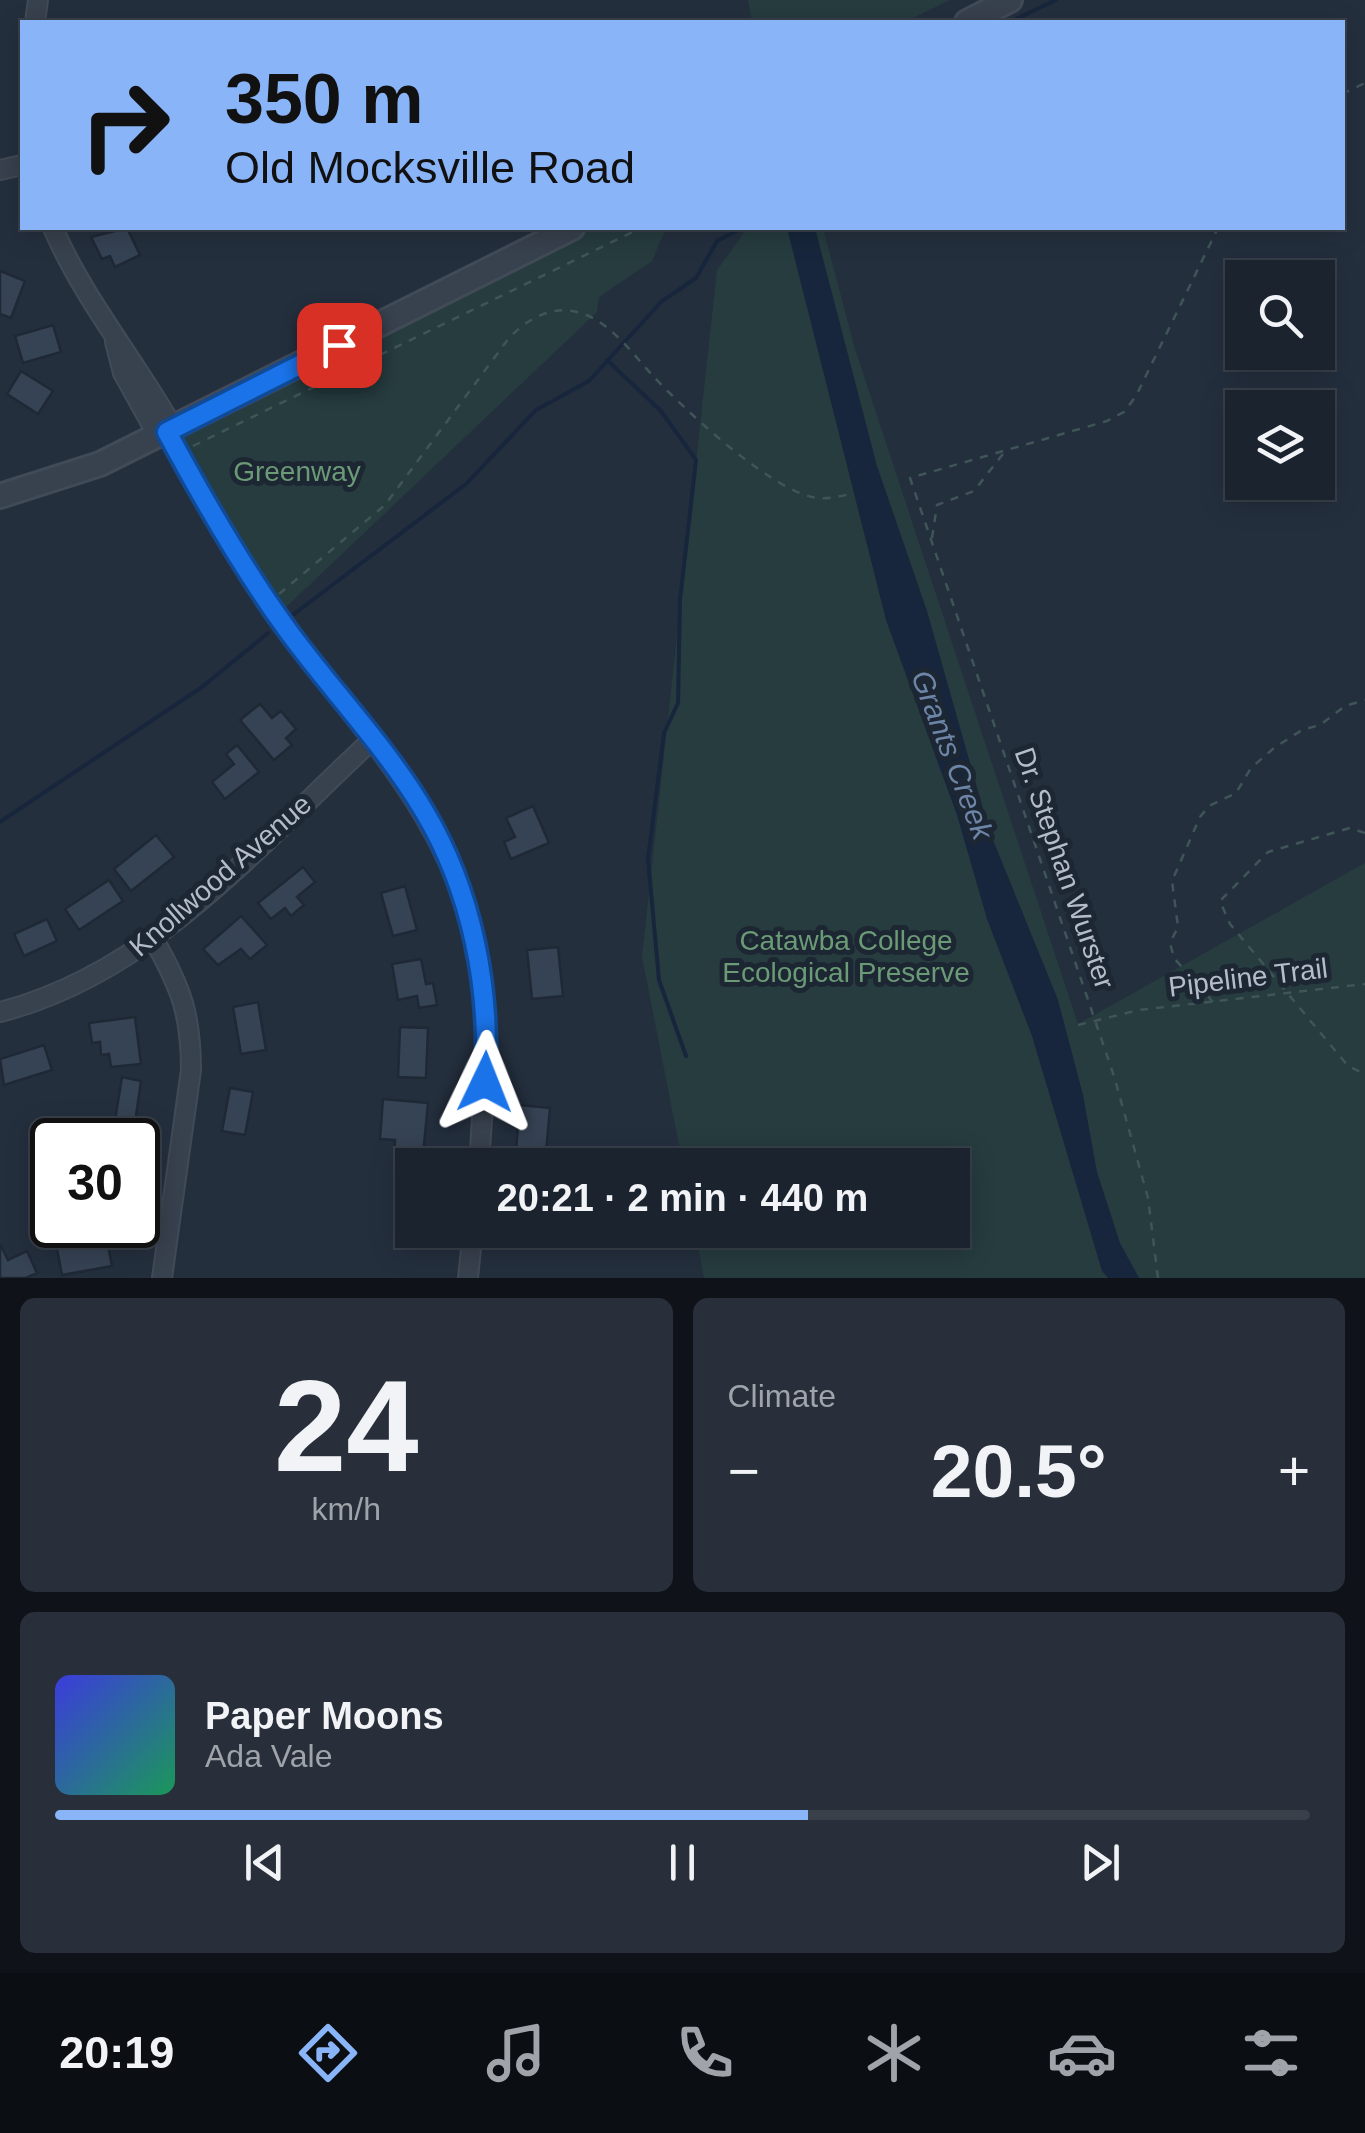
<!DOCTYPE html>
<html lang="en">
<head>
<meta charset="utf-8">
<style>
  body { margin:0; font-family:Arial,sans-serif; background:#282f3a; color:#f1f3f6; height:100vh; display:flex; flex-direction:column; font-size:38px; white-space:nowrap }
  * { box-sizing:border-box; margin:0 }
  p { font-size:32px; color:#a0a4aa }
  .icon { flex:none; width:55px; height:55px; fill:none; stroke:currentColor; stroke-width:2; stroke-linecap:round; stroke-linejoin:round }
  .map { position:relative; height:1278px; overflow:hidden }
  .sheet { display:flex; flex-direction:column; gap:20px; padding:20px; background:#0f1319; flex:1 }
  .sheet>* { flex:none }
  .banner { position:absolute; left:20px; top:20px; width:1325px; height:210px; border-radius:0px; box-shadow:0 5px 25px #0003,0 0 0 2px #39404a; background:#8ab4f8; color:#111; overflow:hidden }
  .buttons { position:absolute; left:1225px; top:260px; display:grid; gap:20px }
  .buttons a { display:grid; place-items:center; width:110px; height:110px; border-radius:0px; background:#1b232e; box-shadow:0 5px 25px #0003,0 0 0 2px #39404a; font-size:50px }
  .speed { position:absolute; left:30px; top:1118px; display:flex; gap:20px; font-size:50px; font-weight:700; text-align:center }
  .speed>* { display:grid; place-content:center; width:130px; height:130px; border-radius:50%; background:#1b232e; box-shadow:0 5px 25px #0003,0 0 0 2px #39404a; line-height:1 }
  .speed .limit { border:5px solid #111; border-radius:15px; background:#fff; color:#111 }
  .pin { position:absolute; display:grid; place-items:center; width:85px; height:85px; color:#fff; margin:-42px; border-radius:20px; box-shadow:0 5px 15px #0006 }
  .me { position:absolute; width:110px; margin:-55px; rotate:2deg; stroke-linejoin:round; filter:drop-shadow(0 0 8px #0008) }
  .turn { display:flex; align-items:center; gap:35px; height:210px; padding:0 40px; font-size:45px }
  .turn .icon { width:130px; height:130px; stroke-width:2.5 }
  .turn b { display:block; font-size:70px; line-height:85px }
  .big { font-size:75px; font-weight:700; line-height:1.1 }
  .sheet .widget { flex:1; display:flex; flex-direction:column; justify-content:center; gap:15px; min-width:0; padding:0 35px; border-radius:15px; background:#282f3a }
  .sheet .dial { align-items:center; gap:0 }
  .dial b { font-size:130px; line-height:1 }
  .song { display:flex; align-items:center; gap:30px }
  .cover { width:120px; height:120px; border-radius:15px; background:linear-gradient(135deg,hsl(240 70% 55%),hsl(150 70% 35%)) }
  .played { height:10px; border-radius:5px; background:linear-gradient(90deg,#8ab4f8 60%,#39404a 60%) }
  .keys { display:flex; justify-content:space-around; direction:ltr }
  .heat { display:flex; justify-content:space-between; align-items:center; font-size:55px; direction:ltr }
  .sheet .tiles { flex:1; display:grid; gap:20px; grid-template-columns:1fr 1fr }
  .widget:last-child { grid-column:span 2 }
  .trip { position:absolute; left:395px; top:1148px; width:575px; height:100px; border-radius:0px; background:#1b232e; box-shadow:0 5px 25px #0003,0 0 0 2px #39404a; font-weight:700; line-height:100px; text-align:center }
  .tab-bar { display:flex; height:160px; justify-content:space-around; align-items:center; background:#0b0e12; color:#a0a4aa }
  .tab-bar .icon { width:70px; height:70px }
  .tab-bar .selected { color:#8ab4f8 }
  .tab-bar b { font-size:45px; color:#f1f3f6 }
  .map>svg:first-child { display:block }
</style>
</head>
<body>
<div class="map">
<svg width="1365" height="1278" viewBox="0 0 1365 1278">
  <rect width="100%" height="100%" fill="#242f3e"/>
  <g fill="#263c3f">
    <path d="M 748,0 L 950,0 L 905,22 L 752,22 Z"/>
    <path d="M 585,228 L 666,228 L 652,261 L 599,297 L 597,312 L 282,611 L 172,434 Z"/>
    <path d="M 754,228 L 823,228 L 855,349 L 1078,1024 L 1365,863 L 1365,1278 L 704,1278 L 695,1230 L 952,1230 L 952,1165 L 683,1165 L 642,957 L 717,270 L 744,233 Z"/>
  </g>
  <path fill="#17263c" d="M 787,228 L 815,228 L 877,466 L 927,611 L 989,830 L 1058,1000 L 1083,1095 L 1097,1172 L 1120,1243 L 1139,1278 L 1108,1278 L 1102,1271 L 1032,1036 L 987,919 L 957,815 L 886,620 Z"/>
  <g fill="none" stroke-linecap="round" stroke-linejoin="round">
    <g stroke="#17263c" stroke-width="4">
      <path d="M 1010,22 L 1056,0"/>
      <path d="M 607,360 L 661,411 L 696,460 L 680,600 L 678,703 L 664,733 L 648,859 L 659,980 L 686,1056"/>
      <path d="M 294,614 L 466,484 L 536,410 L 589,381 L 661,302 L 696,278 L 717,241 L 742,228"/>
      <path d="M 0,822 L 202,687 L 268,633"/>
    </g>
  </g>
  <g fill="#364354" stroke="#1f2835" stroke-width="2.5">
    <path d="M 127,228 L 140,255 L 115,267 L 110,256 L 102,259 L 91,237 Z"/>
    <path d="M 0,271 L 25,281 L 11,318 L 0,314 Z"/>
    <path d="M 53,325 L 61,352 L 23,363 L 15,336 Z"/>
    <path d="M 21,371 L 53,391 L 38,414 L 7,394 Z"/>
    <path d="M 260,704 L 272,718 L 281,711 L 296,729 L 286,738 L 292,745 L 274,760 L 240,720 Z"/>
    <path d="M 237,745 L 259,772 L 225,799 L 212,782 L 234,764 L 226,754 Z"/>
    <path d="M 533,806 L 549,843 L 511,859 L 504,842 L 515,837 L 506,818 Z"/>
    <path d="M 156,835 L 174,857 L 131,891 L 114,869 Z"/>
    <path d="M 303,867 L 315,882 L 297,897 L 304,905 L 291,916 L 285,908 L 271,919 L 258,903 Z"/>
    <path d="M 109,880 L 123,901 L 79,930 L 65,909 Z"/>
    <path d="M 405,886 L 417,930 L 393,936 L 381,893 Z"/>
    <path d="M 241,916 L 267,945 L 250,959 L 241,949 L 218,965 L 203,949 Z"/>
    <path d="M 47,919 L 57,941 L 24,956 L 14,934 Z"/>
    <path d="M 558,947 L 563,996 L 532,999 L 527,950 Z"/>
    <path d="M 421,959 L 426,984 L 433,983 L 437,1005 L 419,1008 L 417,996 L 398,1000 L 392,964 Z"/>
    <path d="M 258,1002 L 266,1050 L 241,1054 L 233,1007 Z"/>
    <path d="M 135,1017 L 141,1064 L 111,1067 L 109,1054 L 101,1055 L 100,1042 L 92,1043 L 89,1023 Z"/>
    <path d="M 400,1027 L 428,1028 L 426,1078 L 398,1077 Z"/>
    <path d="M 44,1045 L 52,1070 L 4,1085 L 0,1059 Z"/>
    <path d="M 122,1077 L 141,1081 L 135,1123 L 115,1120 Z"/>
    <path d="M 230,1088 L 253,1092 L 245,1135 L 222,1131 Z"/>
    <path d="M 383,1099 L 428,1103 L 422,1165 L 394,1163 L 395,1140 L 380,1139 Z"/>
    <path d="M 520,1105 L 550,1108 L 545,1164 L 515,1161 Z"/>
    <path d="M 104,1225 L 112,1266 L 62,1275 L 57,1249 L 83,1244 L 80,1228 Z"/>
    <path d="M 0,1244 L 8,1260 L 27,1251 L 37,1273 L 26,1278 L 0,1278 Z"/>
  </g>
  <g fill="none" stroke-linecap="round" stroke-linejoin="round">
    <g stroke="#414a57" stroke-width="22">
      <g id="minor">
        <path d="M 35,22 L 38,0"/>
        <path d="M 0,170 L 22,165"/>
        <path d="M 53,228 C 84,300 135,360 173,428"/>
        <path d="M 115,342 L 123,373 L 158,436"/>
        <path d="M 167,432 C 204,501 243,570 290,634 C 360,728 443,812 472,930 C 492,1008 484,1085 479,1165"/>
        <path d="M 154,940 C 181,988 191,1014 191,1070 L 162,1278"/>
        <path d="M 0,1012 C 153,973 260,843 372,740"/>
        <path d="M 468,1278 L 473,1230"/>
      </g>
    </g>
    <g stroke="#414a57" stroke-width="28">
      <g id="tertiary">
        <path d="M 967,22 L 1010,0"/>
        <path d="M 0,496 L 100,464 L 572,228"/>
      </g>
    </g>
    <g stroke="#3f5557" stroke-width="2.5" stroke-dasharray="8 8" stroke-linecap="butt">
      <path d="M 1342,94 L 1365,83"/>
      <path d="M 193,446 L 641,228"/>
      <path d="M 932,538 L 937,505 L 974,491 L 1006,450"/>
      <path d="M 279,594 L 385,505 L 509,338 C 526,320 551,305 577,312 C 608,319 633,354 653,376 C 686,411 766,486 812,497 C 824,500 837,497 850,494"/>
      <path d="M 1365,833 L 1350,828 L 1268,852 L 1220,901 L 1230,924 L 1348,1066 L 1365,1074"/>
      <path d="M 1213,1002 L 1174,958 L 1170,943 L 1178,927 L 1172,881 L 1200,817 L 1209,806 L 1236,793 L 1251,768 L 1274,748 L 1302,730 L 1320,725 L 1345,706 L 1365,700"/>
      <path d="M 1078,1025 L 1139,1010 L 1365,984"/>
      <path d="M 1158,1278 L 1148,1198 L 1114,1076 L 910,478 L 1107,421 L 1124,412 L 1136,396 L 1218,228"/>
    </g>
    <use href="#minor" stroke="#38414e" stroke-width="18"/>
    <use href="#tertiary" stroke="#38414e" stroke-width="22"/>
  </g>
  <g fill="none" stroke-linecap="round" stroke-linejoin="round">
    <g stroke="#114b97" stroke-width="25">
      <path id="route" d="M 339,345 L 167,432 C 203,499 241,566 286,628 C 330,689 385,745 424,811 C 472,891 491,989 485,1082"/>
    </g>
    <use href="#route" stroke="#1a73e8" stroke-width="18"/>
  </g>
  <g text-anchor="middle" stroke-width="10" stroke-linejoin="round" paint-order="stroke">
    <g font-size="28" fill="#6b9a76" stroke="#1d2633">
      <text x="297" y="481">Greenway</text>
      <text x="846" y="950">Catawba College<tspan x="846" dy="32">Ecological Preserve</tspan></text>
    </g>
    <g font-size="28" fill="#b4bcc9" stroke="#1d2633">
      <text transform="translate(1065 868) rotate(71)" y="10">Dr. Stephan Wurster</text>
      <text transform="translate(220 875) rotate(-41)" y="10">Knollwood Avenue</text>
      <text transform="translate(1248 977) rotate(-7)" y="10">Pipeline Trail</text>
    </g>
    <g font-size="30" font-style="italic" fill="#6d86a8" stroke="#1d2633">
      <text transform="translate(952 755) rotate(69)" y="10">Grants Creek</text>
    </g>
  </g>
</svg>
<div class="buttons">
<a><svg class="icon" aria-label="search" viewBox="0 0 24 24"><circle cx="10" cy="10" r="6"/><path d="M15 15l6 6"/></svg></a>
<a><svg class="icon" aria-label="layers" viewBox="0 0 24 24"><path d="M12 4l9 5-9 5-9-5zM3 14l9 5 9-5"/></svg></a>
</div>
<div class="speed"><div class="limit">30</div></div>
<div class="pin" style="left:339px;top:345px;background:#d93025"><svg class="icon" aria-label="arrive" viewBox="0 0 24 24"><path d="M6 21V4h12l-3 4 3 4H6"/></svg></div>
<svg class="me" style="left:485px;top:1082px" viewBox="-20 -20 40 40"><path d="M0-17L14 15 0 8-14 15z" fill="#1a73e8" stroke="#fff" stroke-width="4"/></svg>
<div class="trip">20:21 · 2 min · 440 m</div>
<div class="banner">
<div class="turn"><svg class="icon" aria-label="right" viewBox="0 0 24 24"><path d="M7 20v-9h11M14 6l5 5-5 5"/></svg><div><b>350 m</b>Old Mocksville Road</div></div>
</div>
</div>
<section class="sheet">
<div class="tiles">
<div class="widget dial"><b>24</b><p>km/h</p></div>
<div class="widget"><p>Climate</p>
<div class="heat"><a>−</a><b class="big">20.5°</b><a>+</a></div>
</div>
<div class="widget">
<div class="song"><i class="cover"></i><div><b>Paper Moons</b><p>Ada Vale</p></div></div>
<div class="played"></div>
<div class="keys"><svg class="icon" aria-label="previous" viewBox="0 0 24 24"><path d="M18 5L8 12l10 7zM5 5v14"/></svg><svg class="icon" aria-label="pause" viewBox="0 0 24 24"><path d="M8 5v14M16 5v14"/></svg><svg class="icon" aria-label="next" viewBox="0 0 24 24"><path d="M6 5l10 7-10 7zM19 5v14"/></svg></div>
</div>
</div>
</section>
<nav class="tab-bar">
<b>20:19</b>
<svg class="icon selected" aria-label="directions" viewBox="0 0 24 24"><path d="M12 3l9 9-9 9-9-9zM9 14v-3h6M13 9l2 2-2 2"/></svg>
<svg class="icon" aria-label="music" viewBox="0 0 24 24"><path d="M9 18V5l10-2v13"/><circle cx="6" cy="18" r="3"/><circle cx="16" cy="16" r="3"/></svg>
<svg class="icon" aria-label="phone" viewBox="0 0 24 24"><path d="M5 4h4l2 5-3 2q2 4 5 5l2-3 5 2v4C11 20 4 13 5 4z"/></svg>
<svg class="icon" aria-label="climate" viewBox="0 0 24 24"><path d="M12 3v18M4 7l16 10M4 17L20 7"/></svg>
<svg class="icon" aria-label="car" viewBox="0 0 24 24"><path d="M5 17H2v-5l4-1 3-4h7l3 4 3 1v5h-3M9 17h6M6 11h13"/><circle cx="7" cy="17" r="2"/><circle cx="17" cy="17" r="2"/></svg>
<svg class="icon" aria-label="filters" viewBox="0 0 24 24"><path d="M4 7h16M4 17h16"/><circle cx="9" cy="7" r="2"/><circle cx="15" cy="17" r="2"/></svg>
</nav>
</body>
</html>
